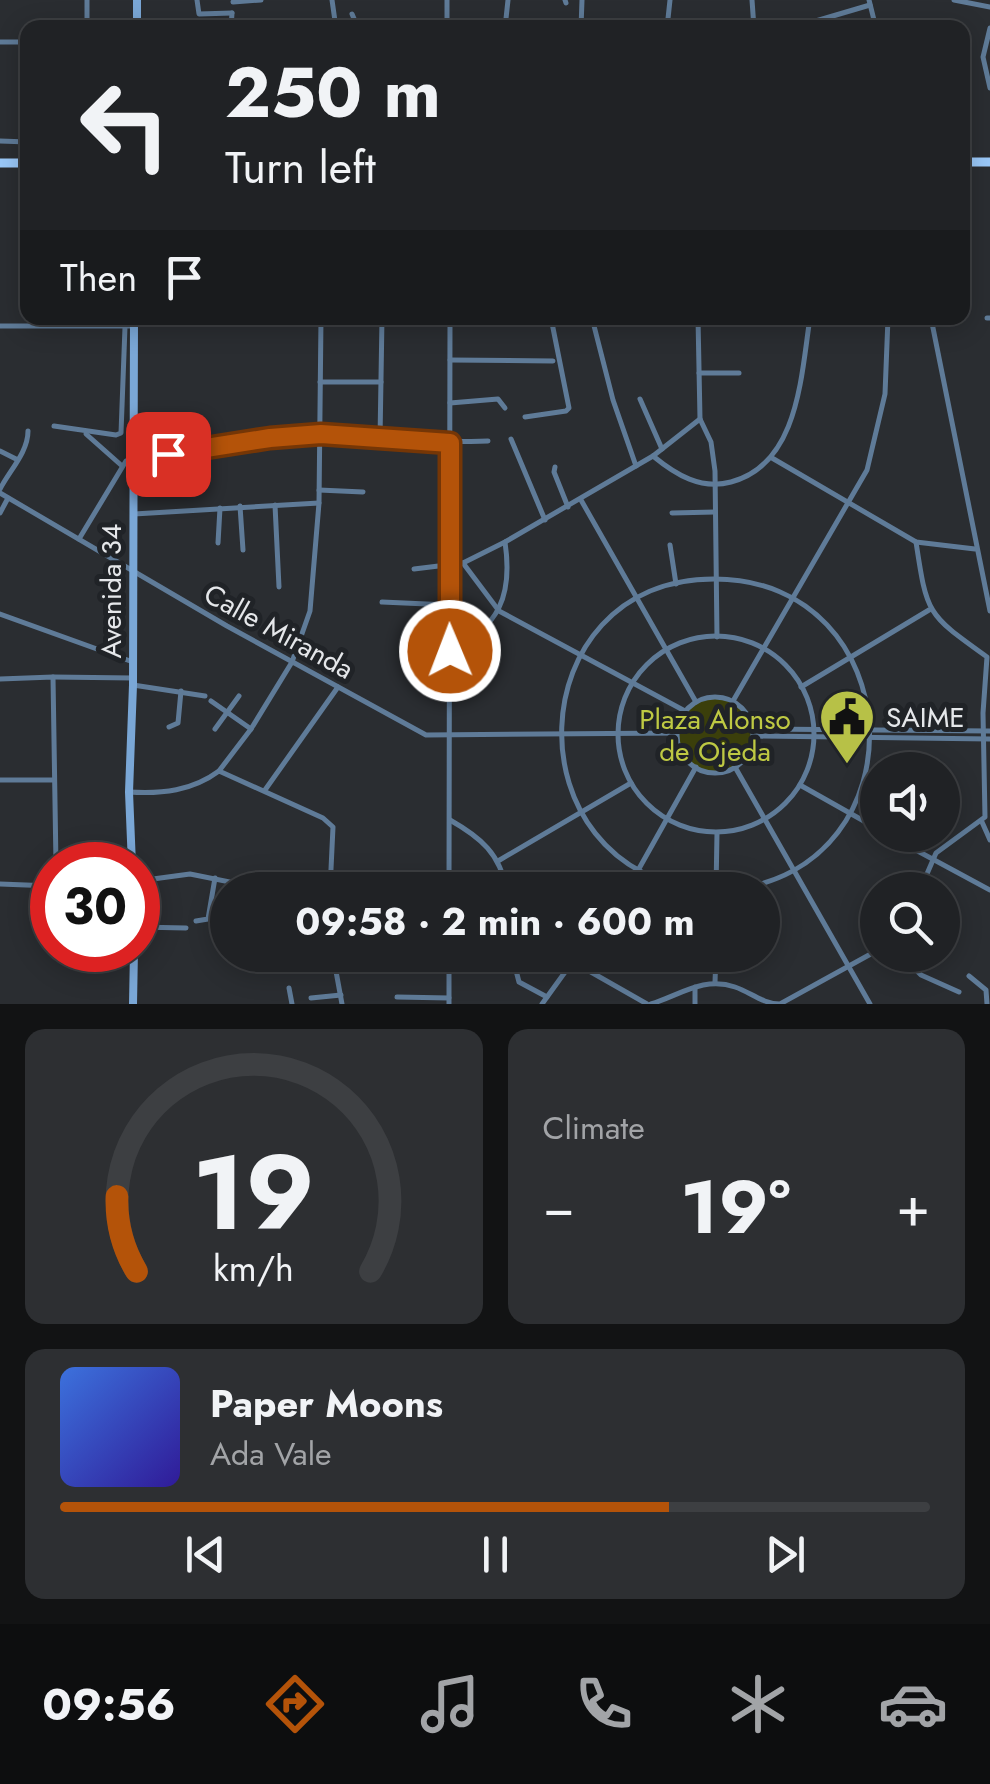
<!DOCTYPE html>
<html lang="en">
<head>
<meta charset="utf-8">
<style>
  body { margin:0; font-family:Jost,sans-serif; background:#2d2f32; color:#f1f3f6; height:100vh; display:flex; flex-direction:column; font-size:38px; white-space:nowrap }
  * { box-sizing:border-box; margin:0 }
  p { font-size:32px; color:#a2a4a7 }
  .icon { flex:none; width:55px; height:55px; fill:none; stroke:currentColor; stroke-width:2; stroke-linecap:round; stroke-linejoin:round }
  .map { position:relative; height:1004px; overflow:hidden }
  .panel { display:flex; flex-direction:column; gap:25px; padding:25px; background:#121314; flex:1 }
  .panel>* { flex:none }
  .hud { position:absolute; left:20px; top:20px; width:950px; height:305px; border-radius:20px; box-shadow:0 5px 25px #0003,0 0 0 2px #3d3f42; background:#202225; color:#f1f3f6; overflow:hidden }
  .fabs { position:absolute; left:860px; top:752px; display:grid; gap:20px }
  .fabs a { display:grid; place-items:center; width:100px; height:100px; border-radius:50%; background:#202225; box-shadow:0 5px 25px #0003,0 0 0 2px #3d3f42; font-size:50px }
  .speed { position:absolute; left:30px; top:842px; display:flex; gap:20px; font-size:50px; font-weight:700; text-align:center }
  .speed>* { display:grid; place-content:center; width:130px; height:130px; border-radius:50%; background:#202225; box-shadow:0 5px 25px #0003,0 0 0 2px #3d3f42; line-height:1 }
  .speed .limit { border:15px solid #d22; background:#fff; color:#111 }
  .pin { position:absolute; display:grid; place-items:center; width:85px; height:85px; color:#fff; margin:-42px; border-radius:20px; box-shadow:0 5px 15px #0006 }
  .me { position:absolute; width:110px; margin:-55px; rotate:359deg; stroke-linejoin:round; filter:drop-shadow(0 0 8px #0008) }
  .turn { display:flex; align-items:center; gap:35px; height:210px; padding:0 40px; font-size:45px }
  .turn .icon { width:130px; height:130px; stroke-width:2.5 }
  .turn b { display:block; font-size:70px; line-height:85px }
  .then { display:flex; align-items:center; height:95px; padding:0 40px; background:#0003; gap:20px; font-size:38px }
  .big { font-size:75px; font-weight:700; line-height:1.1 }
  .panel .widget { flex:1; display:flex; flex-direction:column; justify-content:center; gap:15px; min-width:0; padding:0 35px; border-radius:20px; background:#2d2f32 }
  .panel .dial { align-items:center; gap:0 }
  .dial svg { height:260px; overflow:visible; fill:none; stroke:#3d3f42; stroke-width:7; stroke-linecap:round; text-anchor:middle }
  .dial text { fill:#f1f3f6; stroke:none }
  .song { display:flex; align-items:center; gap:30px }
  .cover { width:120px; height:120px; border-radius:15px; background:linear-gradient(135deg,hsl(220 70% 55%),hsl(250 70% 35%)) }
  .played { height:10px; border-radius:5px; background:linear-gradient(90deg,#b45309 70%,#3d3f42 70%) }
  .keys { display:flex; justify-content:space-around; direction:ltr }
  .heat { display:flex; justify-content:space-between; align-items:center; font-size:55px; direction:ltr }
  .panel .tiles { flex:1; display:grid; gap:25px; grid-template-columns:1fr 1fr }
  .widget:last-child { grid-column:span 2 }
  .trip { position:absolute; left:210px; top:872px; width:570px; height:100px; border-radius:50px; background:#202225; box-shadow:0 5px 25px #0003,0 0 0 2px #3d3f42; font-weight:700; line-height:100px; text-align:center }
  .dock { display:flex; height:160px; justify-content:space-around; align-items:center; background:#0d0e0f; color:#a2a4a7 }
  .dock .icon { width:70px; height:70px }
  .dock .active { color:#b45309 }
  .dock b { font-size:45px; color:#f1f3f6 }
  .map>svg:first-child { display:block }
</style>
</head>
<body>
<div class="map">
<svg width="990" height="1004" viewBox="0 0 990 1004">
  <rect width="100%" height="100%" fill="#2a2d31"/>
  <circle fill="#3b3f0b" cx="715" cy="735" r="38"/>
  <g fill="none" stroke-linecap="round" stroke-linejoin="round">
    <g stroke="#5f7b98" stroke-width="5">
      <path d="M 197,0 L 199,14 L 232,13"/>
      <path d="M 332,0 L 336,28"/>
      <path d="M 447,0 L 447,28"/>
      <path d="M 565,0 L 566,3"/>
      <path d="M 752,0 L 754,28"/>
      <path d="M 869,0 L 876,28"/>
      <path d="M 954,0 L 990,7"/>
      <path d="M 233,2 L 261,0"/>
      <path d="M 352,14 L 358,28"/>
      <path d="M 756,24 L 772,28"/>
      <path d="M 87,28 L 87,0"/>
      <path d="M 231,28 L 232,13"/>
      <path d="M 505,28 L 508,0"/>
      <path d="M 581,28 L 582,0"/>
      <path d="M 667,28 L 670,0"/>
      <path d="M 792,28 L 870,5"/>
      <path d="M 990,28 L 983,57 L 990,88"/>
      <path d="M 0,42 L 28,42"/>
      <path d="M 0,141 L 28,142"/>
      <path d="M 592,318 L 613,400 L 636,466"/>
      <path d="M 698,318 L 700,419 L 711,442 L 715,471 L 717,637"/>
      <path d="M 931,318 L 990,611"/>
      <path d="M 987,318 L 990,318"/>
      <path d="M 502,320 L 551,319"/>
      <path d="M 0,326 L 134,326"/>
      <path d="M 450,360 L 553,361"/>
      <path d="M 699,373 L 739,373"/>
      <path d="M 320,382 L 381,382"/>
      <path d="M 640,399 L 662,449"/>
      <path d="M 450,403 L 498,399 L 505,408"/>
      <path d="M 525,417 L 566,411 L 569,408 L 551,318"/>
      <path d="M 54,426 L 116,435 L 121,433 L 125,327"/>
      <path d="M 86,434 L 121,465"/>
      <path d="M 380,439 L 382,318"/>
      <path d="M 511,439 L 545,520"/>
      <path d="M 0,451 L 16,459"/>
      <path d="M 653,456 C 676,475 701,490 731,482 C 799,464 801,375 810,318"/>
      <path d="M 772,458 L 916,542 L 975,549"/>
      <path d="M 555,467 L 554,472 L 568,507"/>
      <path d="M 0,489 C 10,470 28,452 28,431"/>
      <path d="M 319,490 L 363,492"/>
      <path d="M 0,493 L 227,626 L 426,735 L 677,733"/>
      <path d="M 581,500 L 696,702"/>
      <path d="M 275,505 L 279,587"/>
      <path d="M 240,506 L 243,550"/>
      <path d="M 0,513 L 8,498"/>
      <path d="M 672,513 L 715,512"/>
      <path d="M 134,514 L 319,503"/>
      <path d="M 79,539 L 126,461 C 187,447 255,436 318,435 C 375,433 431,444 488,441"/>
      <path d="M 916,542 C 927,615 927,614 987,657 L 983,713 L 985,817 L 936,853 L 920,890"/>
      <path d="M 218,543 L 220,508"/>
      <path d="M 670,545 L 676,584"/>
      <path d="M 463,563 L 499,611 L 685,711"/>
      <path d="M 414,569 L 463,563 L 505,542 L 653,456 L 700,419"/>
      <path d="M 382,602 L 449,605"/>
      <path d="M 0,614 L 133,662"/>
      <circle cx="716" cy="734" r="98"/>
      <path d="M 450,651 C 499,627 513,596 505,542"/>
      <path d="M 53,677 L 133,678"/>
      <path d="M 0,679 L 53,677 L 56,865"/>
      <path d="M 133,685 L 205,696"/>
      <path d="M 801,687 L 929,610"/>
      <circle cx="715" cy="735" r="38"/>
      <path d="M 211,701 L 251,729"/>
      <path d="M 733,701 L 867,470 L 885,394 L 888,318"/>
      <path d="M 169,727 L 178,723 L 181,691"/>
      <path d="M 215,729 L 239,696"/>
      <path d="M 752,729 L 990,731"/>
      <path d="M 753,736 L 990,739"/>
      <path d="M 735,767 L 870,1004"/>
      <path d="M 219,771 L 251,729 L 292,662 L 310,611 L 319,503 L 321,318"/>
      <path d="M 0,780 L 54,780"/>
      <path d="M 800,785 L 878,829"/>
      <path d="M 265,790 L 338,687"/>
      <path d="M 129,792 C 162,794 192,791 219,771 L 323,818 L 333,827 L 330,890"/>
      <path d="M 450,820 C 480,837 501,854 506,890"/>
      <path d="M 982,822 L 990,840"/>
      <path d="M 888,835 L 990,890"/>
      <path d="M 498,861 L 631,783"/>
      <path d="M 376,877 L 411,884 L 435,876 L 449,877"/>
      <path d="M 138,881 L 190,874 L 270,890"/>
      <path d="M 0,884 L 52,886"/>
      <path d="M 449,890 L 450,318"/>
      <path d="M 627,890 L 696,767"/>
      <path d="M 705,890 C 507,871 518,579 714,579 C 910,579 927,869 729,890"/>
      <path d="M 716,890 L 717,833"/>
      <path d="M 196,921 L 208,919 L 215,878"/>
      <path d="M 138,927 L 186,928"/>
      <path d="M 333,955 L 342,1004"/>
      <path d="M 512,955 L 519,982 L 547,997"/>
      <path d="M 561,955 L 647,1004"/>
      <path d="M 901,955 L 921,975 L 959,992"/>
      <path d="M 582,967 L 589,955"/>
      <path d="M 969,976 L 986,990 L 987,1004"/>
      <path d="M 715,982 L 716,955"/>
      <path d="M 695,987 L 695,1004"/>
      <path d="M 289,988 L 292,1004"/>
      <path d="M 397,997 L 449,998"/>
      <path d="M 311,998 L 341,995"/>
      <path d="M 449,1004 L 449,955"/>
      <path d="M 542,1004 L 573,961"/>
      <path d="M 651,1004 C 680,995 704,976 735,987 C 750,992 763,1004 780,1004 L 878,950"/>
    </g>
    <g stroke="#7aa7d6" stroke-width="8">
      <path d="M 137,0 L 137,28"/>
      <path d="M 132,865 L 129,792 L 133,685 L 134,318"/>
      <path d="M 133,1004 L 134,950"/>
    </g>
    <g stroke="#9ac8f8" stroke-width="9">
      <path d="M 962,162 L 990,162"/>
      <path d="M 0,163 L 28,163"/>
    </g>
  </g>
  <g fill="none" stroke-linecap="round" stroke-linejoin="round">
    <g stroke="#753606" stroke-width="25">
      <path id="route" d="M 168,454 L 270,438 L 321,434 L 450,443 L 450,651"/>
    </g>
    <use href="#route" stroke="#b45309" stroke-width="18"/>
  </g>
  <defs>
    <g id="civic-pin" transform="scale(2.875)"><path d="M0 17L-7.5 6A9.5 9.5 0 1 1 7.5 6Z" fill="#b7c147" stroke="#202327"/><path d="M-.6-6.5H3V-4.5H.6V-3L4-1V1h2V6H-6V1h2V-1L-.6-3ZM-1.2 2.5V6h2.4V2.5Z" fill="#111"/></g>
  </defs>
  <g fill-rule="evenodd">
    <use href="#civic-pin" x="847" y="717"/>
  </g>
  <g text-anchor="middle" stroke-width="10" stroke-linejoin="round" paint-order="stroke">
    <g font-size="28" fill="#e5e7ea" stroke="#202327">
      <text transform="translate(111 591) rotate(-90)" y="10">Avenida 34</text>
      <text transform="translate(279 631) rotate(29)" y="10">Calle Miranda</text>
    </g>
    <g font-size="28" fill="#e5e7ea" stroke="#202327" text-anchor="start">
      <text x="886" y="727">SAIME</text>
    </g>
    <g font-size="28" fill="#bec943" stroke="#202327">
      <text x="715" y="729">Plaza Alonso<tspan x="715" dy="32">de Ojeda</tspan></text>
    </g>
  </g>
</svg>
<div class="fabs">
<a><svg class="icon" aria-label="sound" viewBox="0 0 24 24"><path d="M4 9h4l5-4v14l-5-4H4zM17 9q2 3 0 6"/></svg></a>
<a><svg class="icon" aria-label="search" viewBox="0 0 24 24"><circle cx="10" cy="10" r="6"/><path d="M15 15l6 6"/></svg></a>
</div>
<div class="speed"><div class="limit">30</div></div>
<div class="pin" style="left:168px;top:454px;background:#d93025"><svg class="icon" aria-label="arrive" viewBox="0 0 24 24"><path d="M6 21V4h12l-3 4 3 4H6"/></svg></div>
<svg class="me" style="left:450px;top:651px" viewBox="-20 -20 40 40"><circle r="17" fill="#b45309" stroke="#fff" stroke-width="3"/><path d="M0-11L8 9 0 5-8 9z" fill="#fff"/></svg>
<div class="trip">09:58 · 2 min · 600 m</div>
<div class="hud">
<div class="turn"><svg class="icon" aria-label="left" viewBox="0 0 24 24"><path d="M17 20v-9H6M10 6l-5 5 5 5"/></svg><div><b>250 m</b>Turn left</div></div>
<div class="then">Then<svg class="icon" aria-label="arrive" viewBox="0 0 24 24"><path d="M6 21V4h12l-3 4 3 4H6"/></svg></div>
</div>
</div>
<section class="panel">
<div class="tiles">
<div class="widget dial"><svg viewBox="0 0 100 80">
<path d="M14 69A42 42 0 1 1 86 69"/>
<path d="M14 69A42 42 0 0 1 8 46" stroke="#b45309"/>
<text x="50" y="56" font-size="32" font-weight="700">19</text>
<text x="50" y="72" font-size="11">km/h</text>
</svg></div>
<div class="widget"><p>Climate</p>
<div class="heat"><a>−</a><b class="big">19°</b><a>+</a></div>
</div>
<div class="widget">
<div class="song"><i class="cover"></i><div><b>Paper Moons</b><p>Ada Vale</p></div></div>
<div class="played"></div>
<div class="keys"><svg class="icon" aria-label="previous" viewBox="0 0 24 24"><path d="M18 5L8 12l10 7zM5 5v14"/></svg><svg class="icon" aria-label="pause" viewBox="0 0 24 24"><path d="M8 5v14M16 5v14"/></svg><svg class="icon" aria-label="next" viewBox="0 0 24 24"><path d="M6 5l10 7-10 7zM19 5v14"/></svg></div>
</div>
</div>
</section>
<nav class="dock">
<b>09:56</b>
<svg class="icon active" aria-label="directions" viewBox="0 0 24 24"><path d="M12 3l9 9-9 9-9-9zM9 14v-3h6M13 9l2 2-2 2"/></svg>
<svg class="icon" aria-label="music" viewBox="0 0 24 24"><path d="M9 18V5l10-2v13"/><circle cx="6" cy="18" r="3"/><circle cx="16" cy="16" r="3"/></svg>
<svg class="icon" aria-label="phone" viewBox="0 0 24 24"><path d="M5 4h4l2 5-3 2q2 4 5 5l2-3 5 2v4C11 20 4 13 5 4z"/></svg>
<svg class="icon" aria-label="climate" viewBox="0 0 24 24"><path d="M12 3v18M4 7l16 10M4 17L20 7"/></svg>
<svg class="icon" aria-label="car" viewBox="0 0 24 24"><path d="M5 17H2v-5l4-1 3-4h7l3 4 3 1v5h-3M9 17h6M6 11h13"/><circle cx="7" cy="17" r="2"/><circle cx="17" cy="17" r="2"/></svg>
</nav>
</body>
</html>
